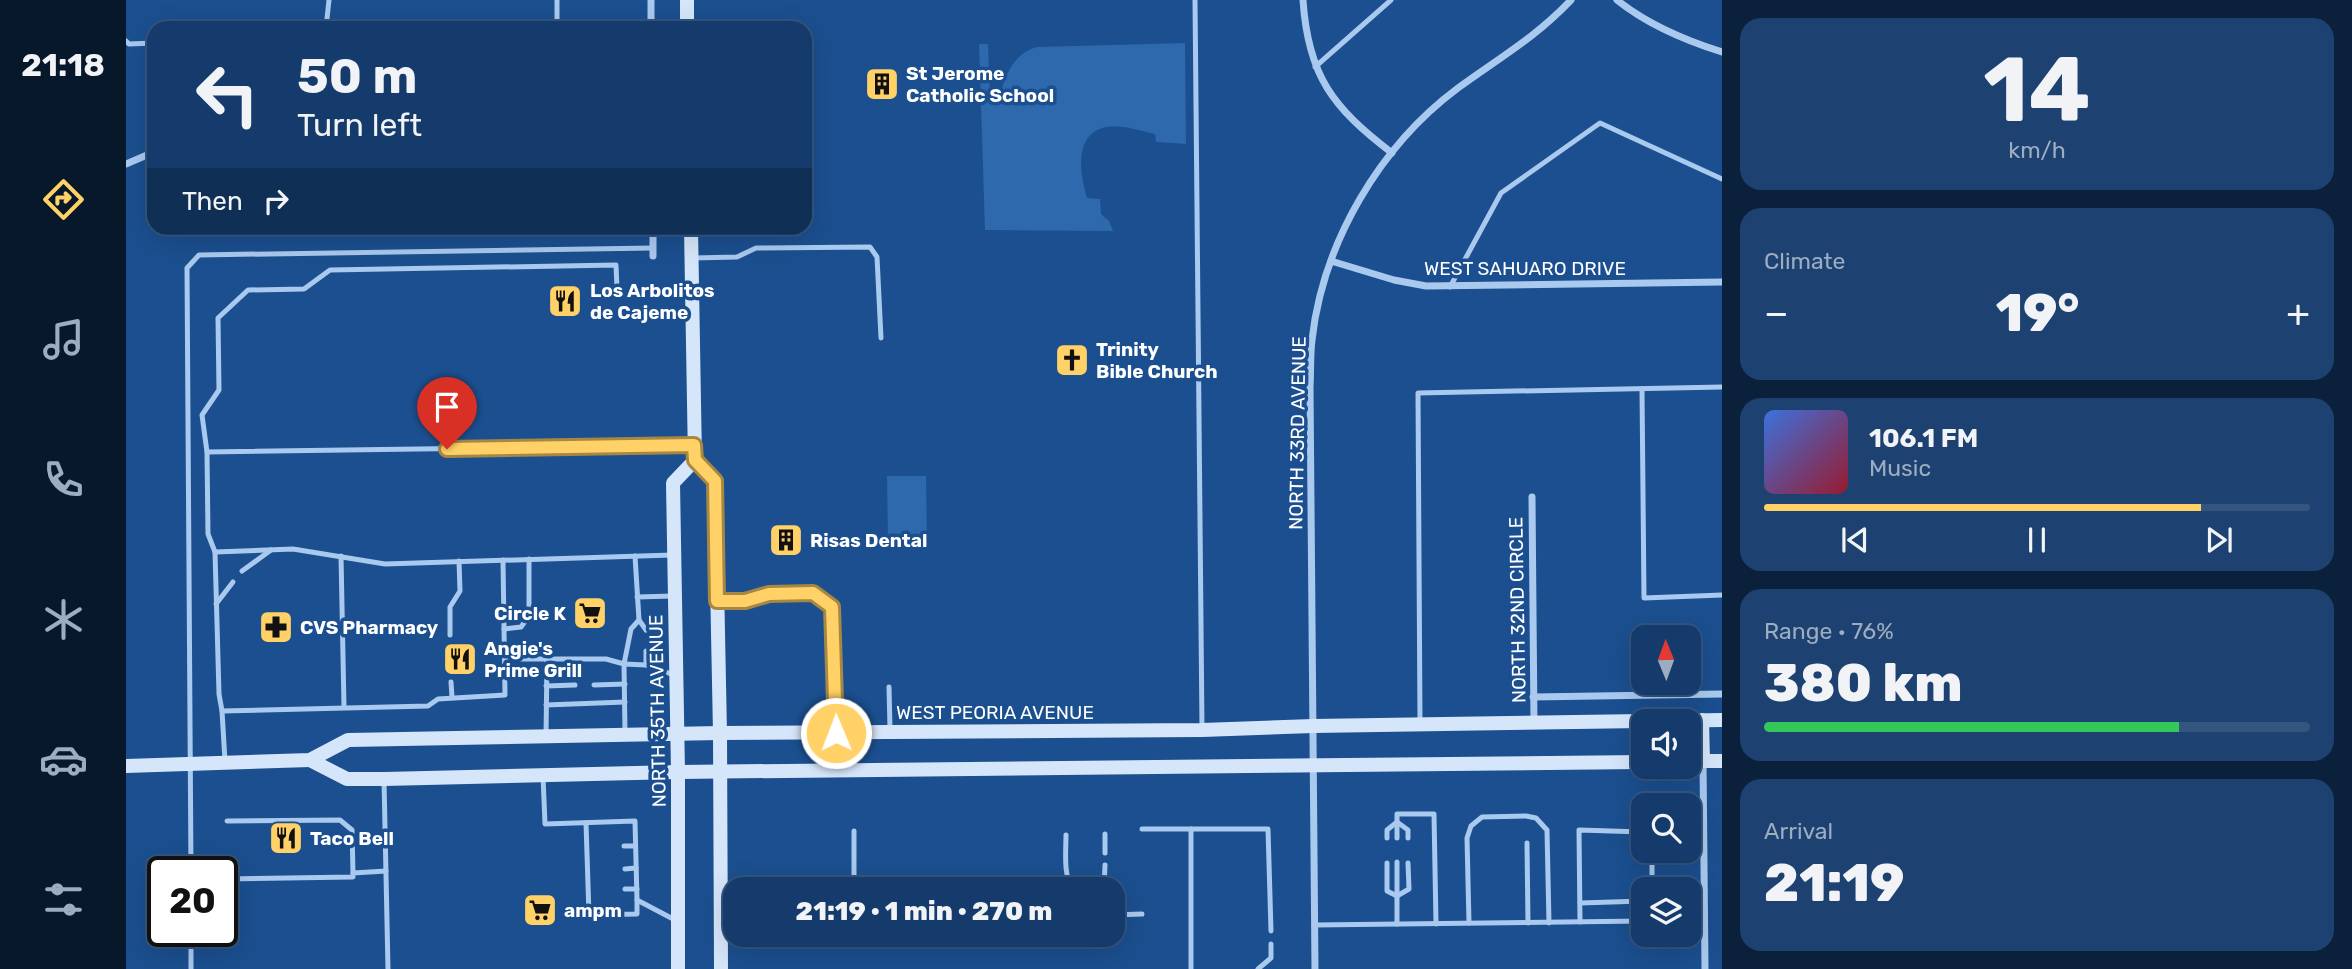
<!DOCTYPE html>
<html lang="en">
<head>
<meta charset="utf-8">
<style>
  body { margin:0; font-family:Rubik,sans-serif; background:#1d4271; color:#f1f3f6; height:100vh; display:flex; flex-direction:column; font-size:26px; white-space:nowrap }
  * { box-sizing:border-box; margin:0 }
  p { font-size:23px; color:#9dadc1 }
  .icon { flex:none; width:38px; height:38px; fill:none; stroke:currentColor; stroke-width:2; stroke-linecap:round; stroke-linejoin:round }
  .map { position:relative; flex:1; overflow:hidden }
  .details { display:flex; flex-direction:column; gap:18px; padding:18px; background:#0b203b; width:630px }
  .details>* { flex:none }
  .guide { position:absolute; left:21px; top:21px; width:665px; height:214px; border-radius:21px; box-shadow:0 7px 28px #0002,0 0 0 2px #33557e; background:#143b6b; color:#f1f3f6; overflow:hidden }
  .needle { width:46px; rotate:359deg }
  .buttons { position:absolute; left:1505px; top:625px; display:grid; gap:14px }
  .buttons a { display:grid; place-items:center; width:70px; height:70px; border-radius:14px; background:#143b6b; box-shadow:0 7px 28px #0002,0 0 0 2px #33557e; font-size:35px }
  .speed { position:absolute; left:21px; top:856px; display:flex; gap:14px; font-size:35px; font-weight:700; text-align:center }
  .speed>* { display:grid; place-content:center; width:91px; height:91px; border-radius:50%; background:#143b6b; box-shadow:0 7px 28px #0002,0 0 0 2px #33557e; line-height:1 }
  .speed .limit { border:4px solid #111; border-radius:10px; background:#fff; color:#111 }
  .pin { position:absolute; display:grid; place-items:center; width:60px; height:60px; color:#fff; margin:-72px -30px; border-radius:50% 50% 50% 0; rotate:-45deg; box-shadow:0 0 7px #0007 }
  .pin .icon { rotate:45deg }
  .me { position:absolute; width:77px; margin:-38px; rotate:359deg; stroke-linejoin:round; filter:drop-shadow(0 0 5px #0008) }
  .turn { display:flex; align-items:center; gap:24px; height:147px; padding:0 35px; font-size:32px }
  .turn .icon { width:91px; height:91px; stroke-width:2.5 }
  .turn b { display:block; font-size:49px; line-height:60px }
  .then { display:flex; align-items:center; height:66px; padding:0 35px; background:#0003; gap:14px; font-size:26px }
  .big { font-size:52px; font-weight:800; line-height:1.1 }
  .details .widget { flex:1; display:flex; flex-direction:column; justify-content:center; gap:10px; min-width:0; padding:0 24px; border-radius:21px; background:#1d4271 }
  .details .dial { align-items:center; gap:0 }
  .dial b { font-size:91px; line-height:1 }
  .song { display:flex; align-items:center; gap:21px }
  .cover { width:84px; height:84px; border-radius:10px; background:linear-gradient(135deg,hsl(220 70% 55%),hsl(350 70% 35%)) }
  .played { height:7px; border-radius:4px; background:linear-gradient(90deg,#ffd166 80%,#33557e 80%) }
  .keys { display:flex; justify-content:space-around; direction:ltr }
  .heat { display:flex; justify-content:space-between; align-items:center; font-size:38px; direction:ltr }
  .charge { height:10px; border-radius:5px; background:linear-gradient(90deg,#34c759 76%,#33557e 0) }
  .trip { position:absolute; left:597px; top:877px; width:402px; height:70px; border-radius:21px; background:#143b6b; box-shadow:0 7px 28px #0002,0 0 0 2px #33557e; font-weight:800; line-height:70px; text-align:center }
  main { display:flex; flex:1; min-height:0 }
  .dock { display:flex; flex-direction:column; width:126px; justify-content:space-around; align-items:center; background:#08182b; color:#9dadc1 }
  .dock .icon { width:49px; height:49px }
  .dock .selected { color:#ffd166 }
  .dock b { font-size:32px; color:#f1f3f6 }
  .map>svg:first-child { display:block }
</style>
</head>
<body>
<main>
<nav class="dock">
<b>21:18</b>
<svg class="icon selected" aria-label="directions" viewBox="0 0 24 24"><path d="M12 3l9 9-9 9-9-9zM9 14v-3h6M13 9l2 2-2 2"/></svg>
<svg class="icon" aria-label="music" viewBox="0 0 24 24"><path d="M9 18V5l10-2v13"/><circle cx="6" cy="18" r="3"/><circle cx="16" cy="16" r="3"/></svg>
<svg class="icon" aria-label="phone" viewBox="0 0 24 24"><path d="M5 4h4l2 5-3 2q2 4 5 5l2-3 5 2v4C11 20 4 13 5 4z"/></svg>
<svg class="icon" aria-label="climate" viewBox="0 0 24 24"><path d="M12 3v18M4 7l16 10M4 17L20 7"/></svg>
<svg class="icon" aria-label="car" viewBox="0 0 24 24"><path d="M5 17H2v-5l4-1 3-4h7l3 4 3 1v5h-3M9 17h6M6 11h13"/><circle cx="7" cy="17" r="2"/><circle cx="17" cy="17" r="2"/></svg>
<svg class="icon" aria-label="filters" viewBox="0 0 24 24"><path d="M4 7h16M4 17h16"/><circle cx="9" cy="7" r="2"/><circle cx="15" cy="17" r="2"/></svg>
</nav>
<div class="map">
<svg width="1596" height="969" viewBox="0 0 1596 969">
  <rect width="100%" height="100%" fill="#1b4f8f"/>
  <g fill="#2e69ad">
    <path d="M 1059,43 L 1060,144 L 1030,142 L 1029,134 C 1015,131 994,124 980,127 C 947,134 954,174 961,198 L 974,199 L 975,214 L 983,221 L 987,231 L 859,230 L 853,44 L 862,44 L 864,93 L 870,97 L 874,95 C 880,74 887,54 911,47 Z"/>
    <path d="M 761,476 L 800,476 L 801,544 L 762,545 Z"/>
  </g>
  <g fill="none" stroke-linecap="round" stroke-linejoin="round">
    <g stroke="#a9c9ee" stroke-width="5">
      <path d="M 1069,0 L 1076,728"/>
      <path d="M 200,28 L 203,0"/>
      <path d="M 431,28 L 431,0"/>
      <path d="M 0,41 L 3,44 L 28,43"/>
      <path d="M 1189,67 L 1265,0"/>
      <path d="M 567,258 L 611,257 L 630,248 L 744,247 L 751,257 L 755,338"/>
      <path d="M 1324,287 L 1375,193 L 1474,123 L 1596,179"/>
      <path d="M 1516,389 L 1518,598 L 1596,595"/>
      <path d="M 81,452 L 76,415 L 93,390 L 92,318 L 122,290 L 178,289 L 204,270 L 490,265 L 491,289"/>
      <path d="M 89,552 L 167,549 L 259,564 L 546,555"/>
      <path d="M 215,556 L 218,707"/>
      <path d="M 116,571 L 145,550"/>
      <path d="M 511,597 L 547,596"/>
      <path d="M 594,601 L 619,601 L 643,594 L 686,593 L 707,607 L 710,731"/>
      <path d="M 90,604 L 107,582"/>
      <path d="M 513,620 L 520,630"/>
      <path d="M 378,629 L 395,627 L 403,616 L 403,559"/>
      <path d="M 324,635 L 324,607 L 334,591 L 333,561"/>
      <path d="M 520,651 L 520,665"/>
      <path d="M 379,659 L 421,659 L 420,736"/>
      <path d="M 421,659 L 480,659 L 498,664 L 505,629 L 513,620 L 509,556"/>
      <path d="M 325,682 L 326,697"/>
      <path d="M 468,685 L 499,684"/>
      <path d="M 420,686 L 449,685"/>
      <path d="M 763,687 L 764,729"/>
      <path d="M 420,705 L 499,702"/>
      <path d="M 96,711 L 302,706 L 312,699 L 379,695 L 377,560"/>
      <path d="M 1294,722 L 1292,393 L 1596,387"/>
      <path d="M 499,732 L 498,664 L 520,665 L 548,675"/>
      <path d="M 99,761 L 96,711 L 93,694 L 89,552 L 82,534 L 81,452 L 568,445"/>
      <path d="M 417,776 L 419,824 L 509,821 L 511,900 L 549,920"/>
      <path d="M 258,780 L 262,969"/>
      <path d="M 101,821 L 214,820 L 226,830 L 227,873"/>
      <path d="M 460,823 L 463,915 L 511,914 L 511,900"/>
      <path d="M 1016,829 L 1065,829 L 1065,969"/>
      <path d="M 1065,829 L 1142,829 L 1145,931"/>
      <path d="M 979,834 L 979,853"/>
      <path d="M 940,835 C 940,851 937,877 947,889"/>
      <path d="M 1261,838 L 1261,830 L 1271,822 L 1282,830 L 1282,838"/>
      <path d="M 1271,838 L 1271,814 L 1308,814 L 1310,924"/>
      <path d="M 1401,843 L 1402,923"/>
      <path d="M 498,846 L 509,846"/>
      <path d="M 1261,863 L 1261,891 L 1271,896 L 1283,889 L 1282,863"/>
      <path d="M 499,869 L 510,868"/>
      <path d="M 65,872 L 61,268 L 73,255 L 527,248"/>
      <path d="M 98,879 L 227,877 L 227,873 L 260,871"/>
      <path d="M 499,889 L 511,889"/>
      <path d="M 728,889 L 728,831"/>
      <path d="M 978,889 L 979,865"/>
      <path d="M 1526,889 L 1526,850"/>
      <path d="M 1454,903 L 1517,901"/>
      <path d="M 987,915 L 1016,914"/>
      <path d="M 1563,921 L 1579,921"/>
      <path d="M 1454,922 L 1453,830 L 1517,832"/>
      <path d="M 1343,923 L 1341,838 L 1345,826 L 1356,817 L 1400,816 L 1410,818 L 1421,830 L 1423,923"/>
      <path d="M 1271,924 L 1271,862"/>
      <path d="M 1189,925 L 1517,921"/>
      <path d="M 65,931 L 65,969"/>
      <path d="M 688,934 L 701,937 L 707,934"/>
      <path d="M 1132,969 L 1145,958 L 1145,944"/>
    </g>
    <g stroke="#a9c9ee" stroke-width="7">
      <path d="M 525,0 L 525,28"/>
      <path d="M 1177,0 C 1182,76 1207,108 1266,153"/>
      <path d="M 1491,0 C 1522,25 1558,40 1596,52"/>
      <path d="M 0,164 L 28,152"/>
      <path d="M 527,228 L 527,256"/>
      <path d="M 1205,261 L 1268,280 L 1300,286 L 1596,282"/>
      <path d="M 1406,497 L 1408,723"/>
      <path d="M 1407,697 L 1596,694"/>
      <path d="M 1577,761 L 1579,969"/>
      <path d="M 1189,969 L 1184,387 C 1185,372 1184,355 1186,340 C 1197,242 1254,146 1332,88 C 1373,58 1409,38 1445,0"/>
    </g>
    <g stroke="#d6e6fa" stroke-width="14">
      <path d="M 561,0 L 561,28"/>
      <path d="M 565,228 L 569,460 L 589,481 L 594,733 L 595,969"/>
      <path d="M 1576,720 L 1577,761"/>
      <path d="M 1536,721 L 1596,720"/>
      <path d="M 184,760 L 221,779 L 258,779 L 552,772 L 1517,762"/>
      <path d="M 1563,761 L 1596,761"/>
      <path d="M 0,766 L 184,760 L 222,740 L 594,733 L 1076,730 L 1187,726 L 1517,721"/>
      <path d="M 552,969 L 552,772 L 547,483 L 569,460"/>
    </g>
  </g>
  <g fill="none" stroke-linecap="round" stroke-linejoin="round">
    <g stroke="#a68842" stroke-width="18">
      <path id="route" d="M 321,449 L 568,445 L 569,460 L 589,481 L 591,601 L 619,601 L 643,594 L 687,593 L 706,607 L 710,733"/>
    </g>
    <use href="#route" stroke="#ffd166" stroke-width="12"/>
  </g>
  <defs>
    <g id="building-square" transform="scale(1.75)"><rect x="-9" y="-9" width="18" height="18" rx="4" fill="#ffd166" stroke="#1b4f8f"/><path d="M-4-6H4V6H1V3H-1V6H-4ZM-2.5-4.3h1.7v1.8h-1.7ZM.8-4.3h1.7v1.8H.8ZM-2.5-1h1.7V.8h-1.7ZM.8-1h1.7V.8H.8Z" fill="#111"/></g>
    <g id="restaurant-square" transform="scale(1.75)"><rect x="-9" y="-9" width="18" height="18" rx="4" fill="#ffd166" stroke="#1b4f8f"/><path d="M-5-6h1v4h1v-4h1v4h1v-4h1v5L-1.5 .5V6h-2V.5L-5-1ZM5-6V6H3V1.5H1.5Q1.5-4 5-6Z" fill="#111"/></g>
    <g id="church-square" transform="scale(1.75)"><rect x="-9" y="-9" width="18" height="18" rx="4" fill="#ffd166" stroke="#1b4f8f"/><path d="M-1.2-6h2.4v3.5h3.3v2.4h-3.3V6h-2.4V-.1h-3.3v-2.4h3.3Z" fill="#111"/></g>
    <g id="supermarket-square" transform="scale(1.75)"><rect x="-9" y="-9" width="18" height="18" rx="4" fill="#ffd166" stroke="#1b4f8f"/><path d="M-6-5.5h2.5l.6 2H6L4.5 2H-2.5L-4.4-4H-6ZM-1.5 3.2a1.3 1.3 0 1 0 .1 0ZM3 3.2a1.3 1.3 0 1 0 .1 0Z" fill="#111"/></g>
    <g id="pharmacy-square" transform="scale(1.75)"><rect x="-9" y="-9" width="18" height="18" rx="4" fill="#ffd166" stroke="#1b4f8f"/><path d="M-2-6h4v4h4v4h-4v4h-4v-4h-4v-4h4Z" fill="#111"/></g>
  </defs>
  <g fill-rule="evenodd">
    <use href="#building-square" x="756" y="84"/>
    <use href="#restaurant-square" x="439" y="301"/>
    <use href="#church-square" x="946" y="360"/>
    <use href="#building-square" x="660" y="540"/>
    <use href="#supermarket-square" x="464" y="613"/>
    <use href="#pharmacy-square" x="150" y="627"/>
    <use href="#restaurant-square" x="334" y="659"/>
    <use href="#restaurant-square" x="160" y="838"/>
    <use href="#supermarket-square" x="414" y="910"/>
  </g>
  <g text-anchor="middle" stroke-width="7" stroke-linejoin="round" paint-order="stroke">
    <g font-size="19" font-weight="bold" fill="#fff" stroke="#1b4f8f" text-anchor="start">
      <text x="780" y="80">St Jerome<tspan x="780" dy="22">Catholic School</tspan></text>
      <text x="464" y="297">Los Arbolitos<tspan x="464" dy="22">de Cajeme</tspan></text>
      <text x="970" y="356">Trinity<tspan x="970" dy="22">Bible Church</tspan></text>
      <text x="684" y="547">Risas Dental</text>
      <text x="440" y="620" text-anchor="end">Circle K</text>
      <text x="174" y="634">CVS Pharmacy</text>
      <text x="358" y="655">Angie's<tspan x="358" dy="22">Prime Grill</tspan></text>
      <text x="184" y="845">Taco Bell</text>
      <text x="438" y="917">ampm</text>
    </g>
    <g font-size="19" fill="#fff" stroke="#1b4f8f">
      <text x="1399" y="275">WEST SAHUARO DRIVE</text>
      <text transform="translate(1171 433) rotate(-89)" y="7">NORTH 33RD AVENUE</text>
      <text transform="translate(1391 610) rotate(-91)" y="7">NORTH 32ND CIRCLE</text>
      <text transform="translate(531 711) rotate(-91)" y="7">NORTH 35TH AVENUE</text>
      <text x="869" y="719">WEST PEORIA AVENUE</text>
    </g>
  </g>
</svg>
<div class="buttons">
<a><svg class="needle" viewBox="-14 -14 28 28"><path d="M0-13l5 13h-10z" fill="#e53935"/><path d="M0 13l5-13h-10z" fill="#9dadc1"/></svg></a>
<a><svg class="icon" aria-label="sound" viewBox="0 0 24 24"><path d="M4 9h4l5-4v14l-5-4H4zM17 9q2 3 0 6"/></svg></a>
<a><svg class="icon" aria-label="search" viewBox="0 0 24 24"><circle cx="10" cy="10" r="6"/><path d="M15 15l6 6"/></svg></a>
<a><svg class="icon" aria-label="layers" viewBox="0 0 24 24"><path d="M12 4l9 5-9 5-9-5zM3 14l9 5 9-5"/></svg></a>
</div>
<div class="speed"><div class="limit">20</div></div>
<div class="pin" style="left:321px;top:449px;background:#d93025"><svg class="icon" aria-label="arrive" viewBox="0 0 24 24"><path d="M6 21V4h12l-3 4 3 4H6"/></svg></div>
<svg class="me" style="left:710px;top:733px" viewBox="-20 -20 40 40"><circle r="17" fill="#ffd166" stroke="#fff" stroke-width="3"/><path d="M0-11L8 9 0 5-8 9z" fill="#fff"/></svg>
<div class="trip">21:19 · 1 min · 270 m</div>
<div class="guide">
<div class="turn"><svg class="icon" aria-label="left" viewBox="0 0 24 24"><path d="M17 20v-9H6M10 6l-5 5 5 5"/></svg><div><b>50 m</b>Turn left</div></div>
<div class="then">Then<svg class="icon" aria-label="right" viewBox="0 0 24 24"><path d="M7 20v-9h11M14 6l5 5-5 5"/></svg></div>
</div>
</div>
<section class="details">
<div class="widget dial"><b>14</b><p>km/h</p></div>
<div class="widget"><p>Climate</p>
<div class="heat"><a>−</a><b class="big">19°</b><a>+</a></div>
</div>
<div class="widget">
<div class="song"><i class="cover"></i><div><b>106.1 FM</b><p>Music</p></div></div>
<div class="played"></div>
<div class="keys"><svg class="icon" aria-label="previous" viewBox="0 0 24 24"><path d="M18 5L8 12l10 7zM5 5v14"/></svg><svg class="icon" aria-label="pause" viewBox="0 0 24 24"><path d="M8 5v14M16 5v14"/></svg><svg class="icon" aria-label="next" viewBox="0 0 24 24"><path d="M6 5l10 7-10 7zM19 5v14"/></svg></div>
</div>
<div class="widget"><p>Range · 76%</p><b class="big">380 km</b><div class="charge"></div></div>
<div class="widget"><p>Arrival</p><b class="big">21:19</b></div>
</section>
</main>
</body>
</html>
